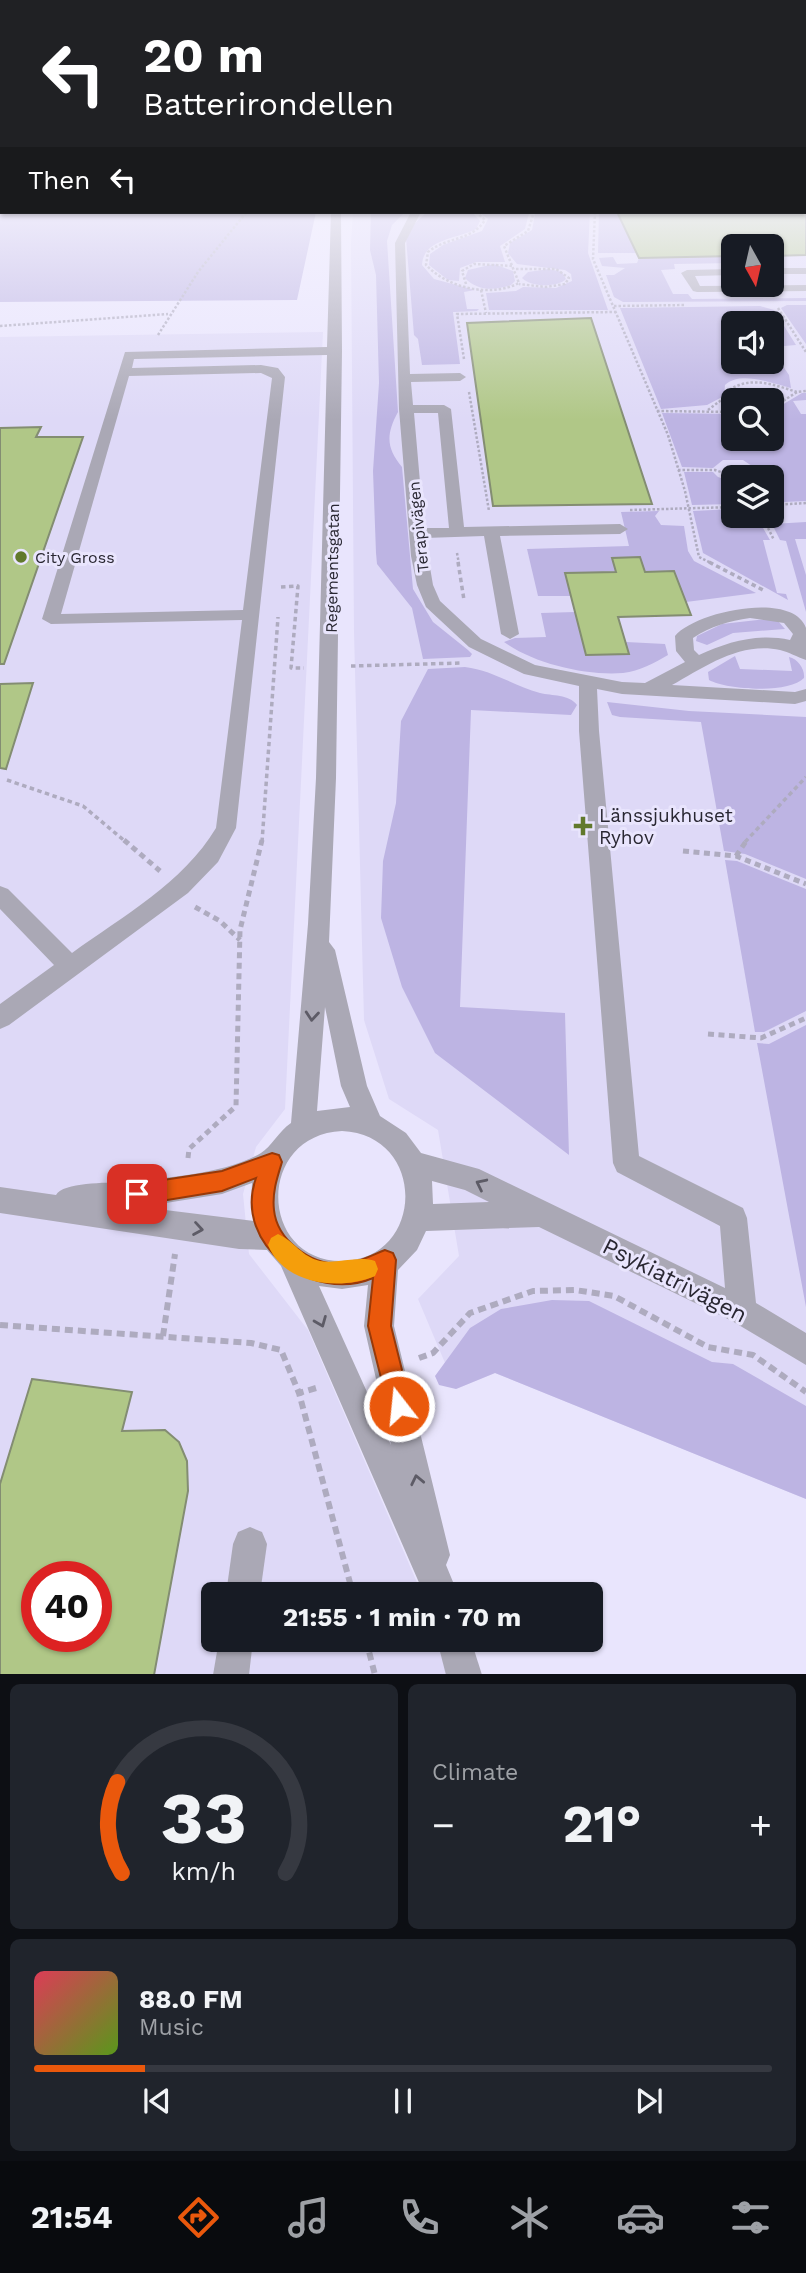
<!DOCTYPE html>
<html lang="en">
<head>
<meta charset="utf-8">
<style>
  body { margin:0; font-family:"Work Sans",sans-serif; background:#20242c; color:#f1f3f6; height:100vh; display:flex; flex-direction:column; font-size:26px; white-space:nowrap }
  * { box-sizing:border-box; margin:0 }
  p { font-size:23px; color:#9ea1a6 }
  .icon { flex:none; width:38px; height:38px; fill:none; stroke:currentColor; stroke-width:2; stroke-linecap:round; stroke-linejoin:round }
  .map { position:relative; height:1674px; overflow:hidden }
  .side { display:flex; flex-direction:column; gap:10px; padding:10px; background:#0d0f14; flex:1 }
  .side>* { flex:none }
  .banner { position:absolute; left:0px; top:0px; width:807px; height:214px; box-shadow:0 2px 5px #0004; background:#202124; color:#fff; overflow:hidden }
  .needle { width:46px; rotate:172deg }
  .buttons { position:absolute; left:721px; top:234px; display:grid; gap:14px }
  .buttons a { display:grid; place-items:center; width:63px; height:63px; border-radius:10px; background:#171b24; box-shadow:0 2px 5px #0004; font-size:35px }
  .speed { position:absolute; left:21px; top:1561px; display:flex; gap:14px; font-size:35px; font-weight:700; text-align:center }
  .speed>* { display:grid; place-content:center; width:91px; height:91px; border-radius:50%; background:#171b24; box-shadow:0 2px 5px #0004; line-height:1 }
  .speed .limit { border:10px solid #d22; background:#fff; color:#111 }
  .pin { position:absolute; display:grid; place-items:center; width:60px; height:60px; color:#fff; margin:-30px; border-radius:14px; box-shadow:0 4px 10px #0006 }
  .me { position:absolute; width:77px; margin:-38px; rotate:344deg; stroke-linejoin:round; filter:drop-shadow(0 0 5px #0008) }
  .turn { display:flex; align-items:center; gap:24px; height:147px; padding:0 28px; font-size:32px }
  .turn .icon { width:91px; height:91px; stroke-width:2.5 }
  .turn b { display:block; font-size:49px; line-height:60px }
  .then { display:flex; align-items:center; height:66px; padding:0 28px; background:#0003; gap:14px; font-size:26px }
  .big { font-size:52px; font-weight:700; line-height:1.1 }
  .side .widget { flex:1; display:flex; flex-direction:column; justify-content:center; gap:10px; min-width:0; padding:0 24px; border-radius:10px; background:#20242c }
  .side .dial { align-items:center; gap:0 }
  .dial svg { height:182px; overflow:visible; fill:none; stroke:#363941; stroke-width:7; stroke-linecap:round; text-anchor:middle }
  .dial text { fill:#f1f3f6; stroke:none }
  .song { display:flex; align-items:center; gap:21px }
  .cover { width:84px; height:84px; border-radius:10px; background:linear-gradient(135deg,hsl(350 70% 55%),hsl(90 70% 35%)) }
  .played { height:7px; border-radius:4px; background:linear-gradient(90deg,#ea580c 15%,#363941 15%) }
  .keys { display:flex; justify-content:space-around; direction:ltr }
  .heat { display:flex; justify-content:space-between; align-items:center; font-size:38px; direction:ltr }
  .side .tiles { flex:1; display:grid; gap:10px; grid-template-columns:1fr 1fr }
  .widget:last-child { grid-column:span 2 }
  .trip { position:absolute; left:201px; top:1582px; width:402px; height:70px; border-radius:10px; background:#171b24; box-shadow:0 2px 5px #0004; font-weight:700; line-height:70px; text-align:center }
  .menu { display:flex; height:112px; justify-content:space-around; align-items:center; background:#090b0e; color:#9ea1a6 }
  .menu .icon { width:49px; height:49px }
  .menu .active { color:#ea580c }
  .menu b { font-size:32px; color:#f1f3f6 }
  .map>svg:first-child { display:block }
</style>
</head>
<body>
<div class="map">
<svg width="806" height="1675" viewBox="0 0 806 1675">
  <rect width="100%" height="100%" fill="#e9e5fd"/>
  <g fill="#ded9f7" fill-rule="evenodd">
    <path d="M 806,186 L 806,1499 L 495,1373 L 456,1389 L 418,1299 L 459,1256 L 438,1130 L 389,1099 L 364,1020 L 354,632 L 351,243 L 353,212 L 805,212 ZM 733,247 L 772,247 L 772,285 L 733,285 ZM 733,324 L 772,324 L 772,362 L 733,362 ZM 733,401 L 772,401 L 772,439 L 733,439 ZM 733,478 L 772,478 L 772,516 L 733,516 Z"/>
    <path d="M 323,332 L 285,1109 L 256,1147 L 243,1194 L 249,1254 L 308,1330 L 422,1594 L 214,1594 L 214,1640 L 439,1640 L 450,1674 L 0,1674 L 0,337 ZM 37,1577 L 96,1577 L 96,1636 L 37,1636 Z"/>
  </g>
  <g fill="#bdb4e3">
    <path d="M 0,186 L 2,212 L 316,212 L 297,300 L 0,302 Z"/>
    <path d="M 371,212 L 405,212 L 392,225 L 387,241 L 398,412 C 386,434 386,448 402,467 L 413,589 L 433,622 L 468,650 L 472,654 L 470,657 L 423,659 L 412,608 L 377,564 L 376,553 L 373,471 L 379,383 L 376,275 L 370,250 Z"/>
    <path d="M 427,212 L 472,212 L 480,221 L 476,229 C 457,239 423,239 422,265 L 434,279 L 475,290 L 464,292 L 467,309 L 479,309 L 477,311 L 453,312 L 460,364 L 422,365 L 418,339 L 414,335 L 406,238 L 412,226 Z"/>
    <path d="M 479,212 L 529,213 L 525,229 L 500,246 L 505,262 L 476,262 L 460,268 L 459,281 L 448,280 L 429,265 L 430,254 L 443,245 L 482,231 L 488,219 Z"/>
    <path d="M 545,212 L 590,212 L 588,253 L 608,310 L 489,310 L 486,293 L 516,291 L 523,287 L 556,288 L 572,281 L 571,274 L 565,270 L 517,264 L 508,253 L 510,243 L 532,230 L 535,214 Z"/>
    <path d="M 599,212 L 617,212 L 637,253 L 598,253 Z"/>
    <path d="M 733,256 L 733,263 L 674,264 L 675,269 L 661,270 L 673,294 L 688,294 L 692,299 L 806,298 L 806,301 L 623,302 L 614,297 L 606,275 L 614,275 L 625,268 L 602,266 L 599,258 L 613,257 L 617,264 L 637,263 L 639,258 Z"/>
    <path d="M 494,264 L 513,271 L 515,281 L 511,285 C 495,291 477,291 465,278 L 468,270 Z"/>
    <path d="M 549,269 L 562,272 L 566,279 C 558,287 532,288 522,278 L 528,272 Z"/>
    <path d="M 787,305 L 806,305 L 806,344 L 781,308 Z"/>
    <path d="M 760,306 L 774,310 L 796,345 L 772,347 L 772,324 L 733,324 L 733,362 L 772,362 L 772,350 L 789,375 L 791,388 C 773,384 741,370 725,385 L 724,396 L 707,405 L 661,409 L 620,308 Z"/>
    <path d="M 802,393 L 806,393 L 806,400 L 793,401 L 801,414 L 806,414 L 806,501 L 784,502 L 776,489 L 772,489 L 772,478 L 754,478 L 758,470 L 743,460 L 723,460 L 713,468 L 682,467 L 662,413 L 733,414 L 733,439 L 772,439 L 772,411 Z"/>
    <path d="M 684,472 L 713,472 L 718,477 L 733,482 L 733,504 L 692,505 Z"/>
    <path d="M 733,509 L 733,516 L 756,516 L 770,540 L 763,540 L 777,593 L 786,594 L 788,600 L 703,553 L 693,511 Z"/>
    <path d="M 659,511 L 655,516 L 661,525 L 684,526 L 688,551 L 694,561 L 756,593 L 686,602 L 674,571 L 645,572 L 639,557 L 612,558 L 616,572 L 566,573 L 571,596 L 538,596 L 527,549 L 629,546 L 621,512 Z"/>
    <path d="M 806,522 L 806,539 L 795,539 L 806,575 L 806,612 L 786,541 L 780,540 L 772,524 Z"/>
    <path d="M 575,612 L 586,655 L 628,654 L 626,642 L 665,644 L 668,655 C 654,663 640,671 623,673 C 587,676 534,664 504,642 L 515,638 L 546,637 L 541,613 Z"/>
    <path d="M 766,619 L 778,621 L 785,629 L 733,633 L 707,645 L 696,641 L 697,636 L 722,624 Z"/>
    <path d="M 735,656 L 740,669 L 792,671 L 789,657 C 798,659 805,669 804,678 C 789,694 727,690 709,680 L 708,672 Z"/>
    <path d="M 465,667 C 492,670 514,686 540,693 C 552,696 569,694 577,705 L 571,715 L 471,710 L 460,1007 L 565,1013 L 569,1155 L 435,1053 L 402,987 L 381,918 L 383,861 L 396,803 L 401,721 L 428,669 Z"/>
    <path d="M 607,702 L 689,711 L 806,717 L 806,879 L 745,854 L 724,851 L 701,722 L 620,717 L 612,715 Z"/>
    <path d="M 725,860 L 737,861 L 806,889 L 806,1011 L 764,1032 L 755,1032 Z"/>
    <path d="M 806,1025 L 806,1307 L 757,1043 L 769,1044 Z"/>
    <path d="M 552,1300 L 589,1301 L 712,1362 L 733,1364 L 806,1406 L 806,1499 L 495,1373 L 456,1389 L 439,1385 L 435,1376 L 470,1328 L 501,1309 Z"/>
  </g>
  <g fill="#b0c787" stroke="#838d72" stroke-width="2" fill-rule="evenodd">
    <path d="M 617,212 L 806,212 L 806,255 L 772,256 L 772,247 L 733,247 L 733,256 L 639,258 Z"/>
    <path d="M 591,318 L 652,504 L 493,506 L 467,323 Z"/>
    <path d="M 41,427 L 36,437 L 83,437 L 4,664 L 0,664 L 0,428 Z"/>
    <path d="M 640,557 L 645,572 L 674,571 L 691,615 L 618,617 L 629,654 L 586,655 L 565,573 L 616,572 L 612,558 Z"/>
    <path d="M 33,683 L 6,769 L 0,768 L 0,684 Z"/>
    <path d="M 32,1379 L 132,1392 L 122,1431 L 165,1430 L 179,1442 L 187,1461 L 188,1491 L 154,1675 L 0,1675 L 0,1484 ZM 37,1577 L 96,1577 L 96,1636 L 37,1636 Z"/>
  </g>
  <g fill="none" stroke-linecap="round" stroke-linejoin="round">
    <g stroke="#aeabbf" stroke-width="2.5" stroke-dasharray="2.5 2" stroke-linecap="butt">
      <path d="M 476,212 L 485,220 C 472,241 446,237 428,252 L 426,265 C 448,288 490,298 519,283 L 504,246 L 528,231 L 534,212"/>
      <path d="M 595,212 L 593,259 L 668,435 L 685,491 L 699,557 L 713,564"/>
      <path d="M 516,269 L 556,269 L 569,278 L 565,284 L 546,287 L 519,284"/>
      <path d="M 466,284 L 462,271 L 474,264 L 514,266"/>
      <path d="M 481,290 L 486,313"/>
      <path d="M 614,306 L 686,305"/>
      <path d="M 778,308 L 806,352"/>
      <path d="M 0,326 L 168,314"/>
      <path d="M 158,335 L 198,272 L 245,214 L 253,212"/>
      <path d="M 464,359 L 457,314 L 616,312"/>
      <path d="M 469,392 L 489,511"/>
      <path d="M 734,401 L 728,391 C 749,375 775,385 797,392"/>
      <path d="M 772,408 L 797,392 L 806,391"/>
      <path d="M 708,410 L 728,395"/>
      <path d="M 657,411 L 733,412"/>
      <path d="M 678,470 L 715,470 L 740,478"/>
      <path d="M 772,505 L 806,503"/>
      <path d="M 630,510 L 733,507"/>
      <path d="M 762,516 L 774,540"/>
      <path d="M 457,553 L 459,564"/>
    </g>
    <g stroke="#aeabbf" stroke-width="3.5" stroke-dasharray="4.5 3.5" stroke-linecap="butt">
      <path d="M 458,562 L 464,600"/>
      <path d="M 709,562 L 763,590"/>
      <path d="M 281,587 L 298,586 L 291,668 L 304,668"/>
      <path d="M 351,666 L 461,663"/>
      <path d="M 7,780 L 83,806 L 126,842"/>
      <path d="M 262,842 L 278,617"/>
      <path d="M 745,842 L 806,777"/>
    </g>
    <g stroke="#aeabbf" stroke-width="5" stroke-dasharray="6 4.5" stroke-linecap="butt">
      <path d="M 124,840 L 160,871"/>
      <path d="M 683,851 L 736,856 L 806,884"/>
      <path d="M 736,856 L 747,840"/>
      <path d="M 195,907 L 220,921 L 240,940"/>
      <path d="M 708,1034 L 761,1038 L 806,1018"/>
      <path d="M 188,1158 L 189,1149 L 236,1106 L 240,930 L 262,840"/>
    </g>
    <g stroke="#aeabbf" stroke-width="6" stroke-dasharray="8 5" stroke-linecap="butt">
      <path d="M 0,1325 L 251,1343 L 281,1350 L 299,1393"/>
      <path d="M 163,1336 L 175,1254"/>
      <path d="M 419,1358 L 433,1353 L 470,1313 L 533,1291 L 575,1290 L 614,1296 L 708,1347 L 753,1355 L 806,1392"/>
      <path d="M 316,1388 L 299,1393 L 353,1594"/>
      <path d="M 366,1640 L 375,1675"/>
    </g>
    <g fill="#aaa8b5" fill-rule="evenodd">
      <rect x="805" y="194" width="1" height="6"/>
      <path d="M 331,212 L 341,212 L 342,351 L 336,778 L 329,942 L 335,950 L 367,1086 L 380,1116 L 406,1133 L 421,1153 L 479,1169 L 725,1288 L 720,1226 L 617,1172 L 613,1163 L 579,731 L 579,686 L 524,674 L 469,647 L 426,607 L 417,585 L 411,556 L 399,409 L 395,243 L 411,212 L 421,212 L 405,243 L 410,374 L 460,373 L 466,377 L 460,381 L 411,382 L 413,405 L 444,405 L 451,409 L 464,527 L 620,524 L 628,529 L 620,534 L 500,536 L 519,634 L 510,639 L 501,634 L 484,536 L 425,538 L 433,585 L 440,601 L 481,639 L 535,665 L 622,682 L 645,683 L 685,662 L 676,651 L 675,636 C 694,612 793,590 806,628 C 806,637 806,650 806,660 C 797,657 789,652 780,650 C 741,641 704,667 672,685 L 795,692 L 806,689 L 806,701 L 795,704 L 622,694 L 597,689 L 599,731 L 639,1156 L 743,1208 L 747,1218 L 756,1303 L 806,1333 L 806,1365 L 732,1321 L 539,1227 L 426,1231 L 417,1250 L 398,1270 L 394,1326 L 450,1555 L 446,1565 L 458,1594 L 424,1594 L 281,1266 L 267,1250 L 239,1249 L 0,1213 L 0,1187 L 56,1195 C 63,1182 107,1183 123,1182 C 163,1178 226,1174 261,1153 C 271,1147 279,1131 291,1123 L 308,924 L 316,778 L 327,355 L 134,359 L 132,368 L 261,365 L 278,368 L 285,377 L 236,828 L 218,862 L 188,893 L 9,1025 L 0,1029 L 0,1004 L 54,965 L 0,909 L 0,886 L 8,889 L 72,953 C 123,916 183,883 216,828 L 242,620 L 51,624 L 42,619 L 125,352 L 327,347 ZM 261,373 L 272,378 L 243,610 L 61,614 L 129,376 ZM 414,413 L 438,413 L 449,528 L 424,528 ZM 750,618 L 784,623 L 793,634 L 790,640 C 757,633 728,642 699,655 L 694,650 L 693,638 C 711,626 729,621 750,618 ZM 325,1007 L 341,1086 L 350,1107 L 317,1111 ZM 342,1131 C 428,1135 425,1260 342,1261 C 258,1261 256,1135 342,1131 ZM 432,1181 L 465,1190 L 489,1202 L 433,1204 ZM 252,1183 L 251,1205 L 254,1221 L 141,1207 L 222,1194 ZM 368,1285 L 364,1326 L 391,1445 L 319,1286 L 342,1289 Z"/>
      <rect x="772" y="268" width="34" height="6"/>
      <path d="M 733,269 L 733,275 L 695,276 L 700,286 L 806,285 L 806,291 L 697,292 L 693,291 L 681,273 L 687,270 Z"/>
      <path d="M 250,1527 L 262,1532 L 267,1544 L 260,1594 L 226,1594 L 233,1544 L 238,1532 Z"/>
      <path d="M 219,1640 L 253,1640 L 249,1675 L 213,1675 Z"/>
      <path d="M 437,1640 L 471,1640 L 482,1675 L 446,1675 Z"/>
    </g>
  </g>
  <defs><path id="oneway-chevron" d="M-2-3.5L2.5 0L-2 3.5" fill="none" stroke-width="1.6" stroke-linecap="round" stroke-linejoin="round" transform="scale(1.75)"/></defs>
  <g stroke="#5d5b66">
    <use href="#oneway-chevron" transform="translate(312 1016) rotate(95)"/>
    <use href="#oneway-chevron" transform="translate(481 1184) rotate(-154)"/>
    <use href="#oneway-chevron" transform="translate(198 1229) rotate(9)"/>
    <use href="#oneway-chevron" transform="translate(321 1322) rotate(68)"/>
    <use href="#oneway-chevron" transform="translate(417 1480) rotate(-102)"/>
  </g>
  <linearGradient id="sky" x2="0" y2="1"><stop stop-color="#8fabe3"/><stop offset="0.44" stop-color="#f5f3fe"/><stop offset="1" stop-color="#f5f3fe" stop-opacity="0"/></linearGradient>
  <rect width="806" height="420" fill="url(#sky)"/>
  <path fill="#ea580c" stroke="#983908" stroke-width="2" d="M 272,1153 L 279,1155 L 282,1162 C 277,1178 272,1193 274,1210 C 277,1240 310,1264 339,1264 C 356,1264 370,1256 385,1250 L 393,1253 L 396,1260 L 391,1326 L 411,1406 L 408,1415 L 399,1418 L 391,1415 L 388,1406 L 368,1326 L 373,1278 C 313,1304 232,1245 256,1178 L 222,1191 L 137,1205 L 130,1202 L 127,1194 L 130,1187 L 137,1184 L 222,1171 Z"/>
  <path fill="#f59e0b" d="M 278,1234 C 294,1241 302,1257 320,1261 C 338,1264 359,1255 375,1261 L 378,1269 L 375,1276 C 340,1291 284,1285 268,1245 L 271,1238 Z"/>
  <g fill="#61792c" stroke="#e9e5fd" stroke-width="2.5">
    <circle cx="21" cy="557" r="7"/>
    <path d="M579.5 815.5h7v7h7v7h-7v7h-7v-7h-7v-7h7z"/>
  </g>
  <g text-anchor="middle" stroke-width="6" stroke-linejoin="round" paint-order="stroke">
    <g font-size="16" fill="#292732" stroke="#e9e5fd">
      <text transform="translate(418 527) rotate(-96)" y="6">Terapivägen</text>
      <text transform="translate(332 568) rotate(-89)" y="6">Regementsgatan</text>
    </g>
    <g font-size="16" fill="#292732" stroke="#e9e5fd" text-anchor="start">
      <text x="35" y="563">City Gross</text>
    </g>
    <g font-size="19" fill="#292732" stroke="#e9e5fd" text-anchor="start">
      <text x="599" y="822">Länssjukhuset<tspan x="599" dy="22">Ryhov</tspan></text>
    </g>
    <g font-size="23" fill="#292732" stroke="#e9e5fd">
      <text transform="translate(675 1280) rotate(27)" y="8">Psykiatrivägen</text>
    </g>
  </g>
</svg>
<div class="buttons">
<a><svg class="needle" viewBox="-14 -14 28 28"><path d="M0-13l5 13h-10z" fill="#e53935"/><path d="M0 13l5-13h-10z" fill="#9ea1a6"/></svg></a>
<a><svg class="icon" aria-label="sound" viewBox="0 0 24 24"><path d="M4 9h4l5-4v14l-5-4H4zM17 9q2 3 0 6"/></svg></a>
<a><svg class="icon" aria-label="search" viewBox="0 0 24 24"><circle cx="10" cy="10" r="6"/><path d="M15 15l6 6"/></svg></a>
<a><svg class="icon" aria-label="layers" viewBox="0 0 24 24"><path d="M12 4l9 5-9 5-9-5zM3 14l9 5 9-5"/></svg></a>
</div>
<div class="speed"><div class="limit">40</div></div>
<div class="pin" style="left:137px;top:1194px;background:#d93025"><svg class="icon" aria-label="arrive" viewBox="0 0 24 24"><path d="M6 21V4h12l-3 4 3 4H6"/></svg></div>
<svg class="me" style="left:399px;top:1406px" viewBox="-20 -20 40 40"><circle r="17" fill="#ea580c" stroke="#fff" stroke-width="3"/><path d="M0-11L8 9 0 5-8 9z" fill="#fff"/></svg>
<div class="trip">21:55 · 1 min · 70 m</div>
<div class="banner">
<div class="turn"><svg class="icon" aria-label="left" viewBox="0 0 24 24"><path d="M17 20v-9H6M10 6l-5 5 5 5"/></svg><div><b>20 m</b>Batterirondellen</div></div>
<div class="then">Then<svg class="icon" aria-label="left" viewBox="0 0 24 24"><path d="M17 20v-9H6M10 6l-5 5 5 5"/></svg></div>
</div>
</div>
<section class="side">
<div class="tiles">
<div class="widget dial"><svg viewBox="0 0 100 80">
<path d="M14 69A42 42 0 1 1 86 69"/>
<path d="M14 69A42 42 0 0 1 12 29" stroke="#ea580c"/>
<text x="50" y="56" font-size="32" font-weight="700">33</text>
<text x="50" y="72" font-size="11">km/h</text>
</svg></div>
<div class="widget"><p>Climate</p>
<div class="heat"><a>−</a><b class="big">21°</b><a>+</a></div>
</div>
<div class="widget">
<div class="song"><i class="cover"></i><div><b>88.0 FM</b><p>Music</p></div></div>
<div class="played"></div>
<div class="keys"><svg class="icon" aria-label="previous" viewBox="0 0 24 24"><path d="M18 5L8 12l10 7zM5 5v14"/></svg><svg class="icon" aria-label="pause" viewBox="0 0 24 24"><path d="M8 5v14M16 5v14"/></svg><svg class="icon" aria-label="next" viewBox="0 0 24 24"><path d="M6 5l10 7-10 7zM19 5v14"/></svg></div>
</div>
</div>
</section>
<nav class="menu">
<b>21:54</b>
<svg class="icon active" aria-label="directions" viewBox="0 0 24 24"><path d="M12 3l9 9-9 9-9-9zM9 14v-3h6M13 9l2 2-2 2"/></svg>
<svg class="icon" aria-label="music" viewBox="0 0 24 24"><path d="M9 18V5l10-2v13"/><circle cx="6" cy="18" r="3"/><circle cx="16" cy="16" r="3"/></svg>
<svg class="icon" aria-label="phone" viewBox="0 0 24 24"><path d="M5 4h4l2 5-3 2q2 4 5 5l2-3 5 2v4C11 20 4 13 5 4z"/></svg>
<svg class="icon" aria-label="climate" viewBox="0 0 24 24"><path d="M12 3v18M4 7l16 10M4 17L20 7"/></svg>
<svg class="icon" aria-label="car" viewBox="0 0 24 24"><path d="M5 17H2v-5l4-1 3-4h7l3 4 3 1v5h-3M9 17h6M6 11h13"/><circle cx="7" cy="17" r="2"/><circle cx="17" cy="17" r="2"/></svg>
<svg class="icon" aria-label="filters" viewBox="0 0 24 24"><path d="M4 7h16M4 17h16"/><circle cx="9" cy="7" r="2"/><circle cx="15" cy="17" r="2"/></svg>
</nav>
</body>
</html>
